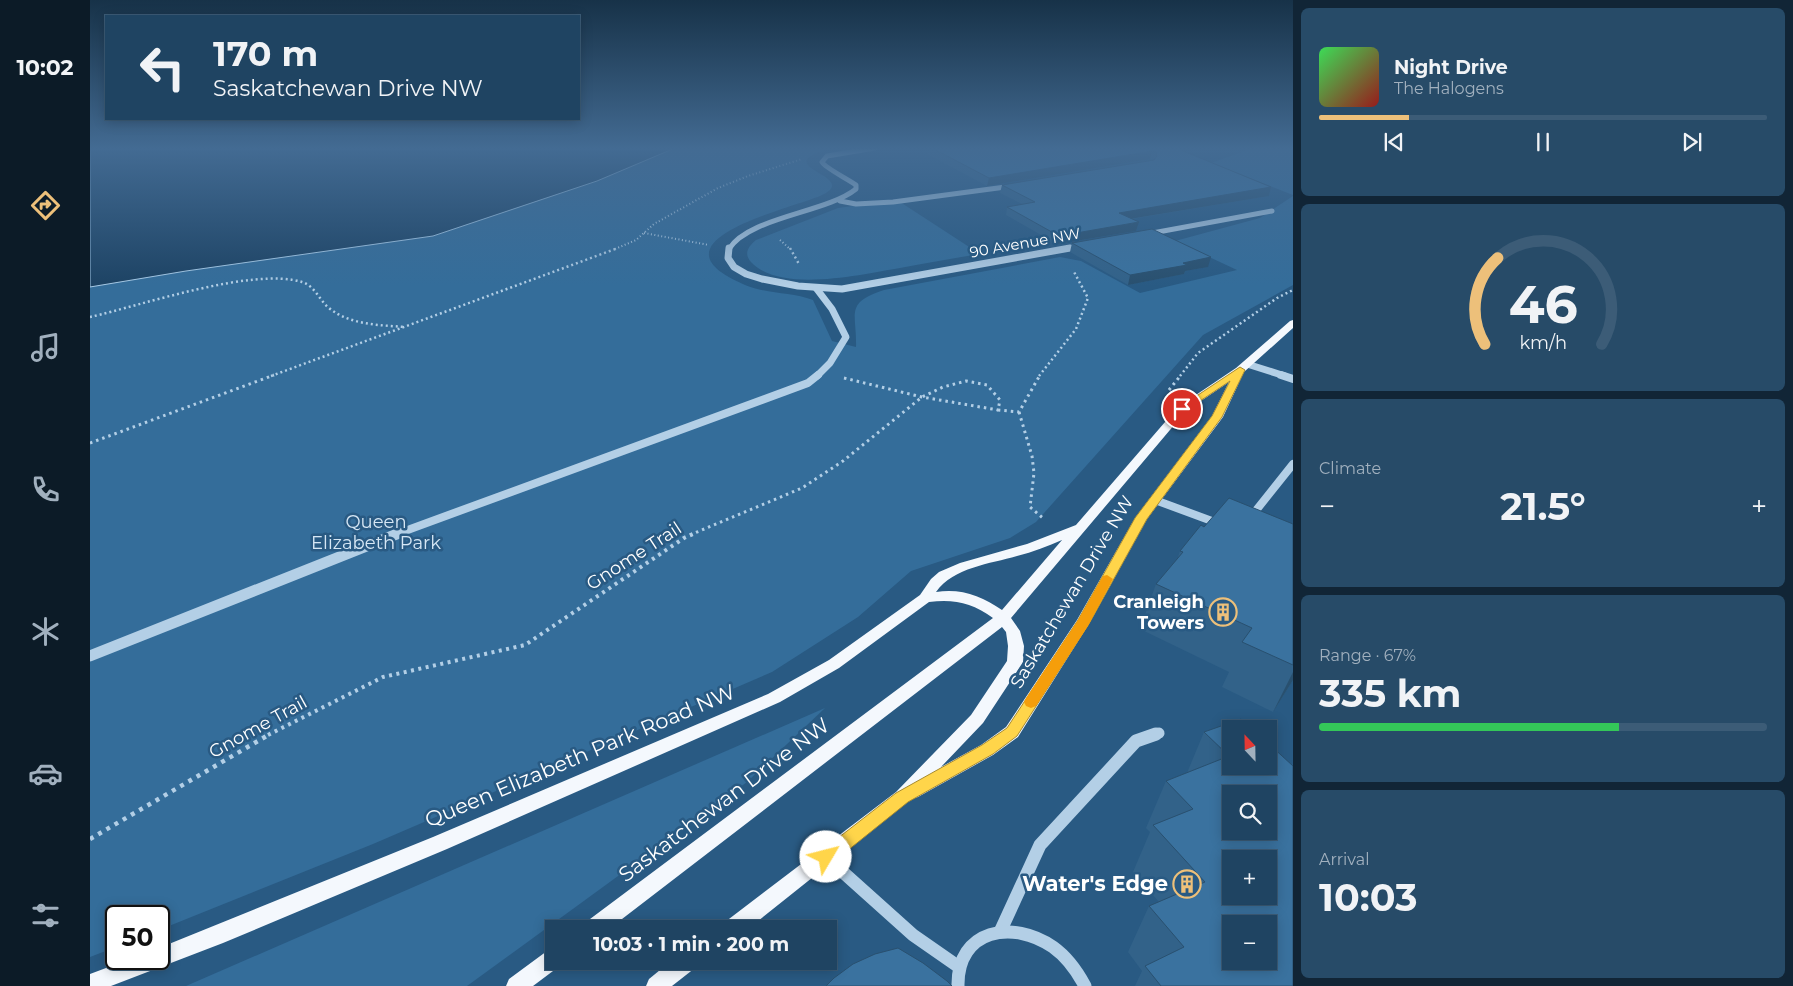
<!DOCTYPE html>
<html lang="en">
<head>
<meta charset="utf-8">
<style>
  body { margin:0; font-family:Montserrat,sans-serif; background:#274b68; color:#f1f3f6; height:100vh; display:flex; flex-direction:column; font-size:19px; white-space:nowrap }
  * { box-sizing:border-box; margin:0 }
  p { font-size:16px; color:#a1b0be }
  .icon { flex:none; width:28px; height:28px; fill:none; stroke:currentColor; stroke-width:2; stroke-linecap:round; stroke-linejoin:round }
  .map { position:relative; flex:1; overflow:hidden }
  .sheet { display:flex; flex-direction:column; gap:8px; padding:8px; background:#112536; width:500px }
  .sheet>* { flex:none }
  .top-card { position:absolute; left:15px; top:15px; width:475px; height:105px; border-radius:0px; box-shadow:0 2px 12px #0003,0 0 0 1px #3c5c77; background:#1f4462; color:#f1f3f6; overflow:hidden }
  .needle { width:32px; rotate:338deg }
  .controls { position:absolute; left:1132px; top:720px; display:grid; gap:10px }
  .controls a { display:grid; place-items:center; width:55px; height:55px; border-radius:0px; background:#1f4462; box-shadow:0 2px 12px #0003,0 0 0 1px #3c5c77; font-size:25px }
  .speed { position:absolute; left:15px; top:905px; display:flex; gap:10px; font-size:25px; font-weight:700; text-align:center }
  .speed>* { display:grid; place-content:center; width:65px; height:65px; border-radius:50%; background:#1f4462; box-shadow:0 2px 12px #0003,0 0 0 1px #3c5c77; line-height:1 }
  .speed .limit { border:2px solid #111; border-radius:8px; background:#fff; color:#111 }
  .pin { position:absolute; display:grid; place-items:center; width:42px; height:42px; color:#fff; margin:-21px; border:2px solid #fff; border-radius:50%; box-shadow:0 1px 5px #0007 }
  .me { position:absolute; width:55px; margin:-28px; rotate:53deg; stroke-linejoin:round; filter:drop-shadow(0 0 4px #0008) }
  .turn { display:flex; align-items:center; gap:18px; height:105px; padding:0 25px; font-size:22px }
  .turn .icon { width:65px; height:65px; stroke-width:2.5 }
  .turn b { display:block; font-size:35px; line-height:42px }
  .big { font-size:38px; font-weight:700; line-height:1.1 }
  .sheet .card { flex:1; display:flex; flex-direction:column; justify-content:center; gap:8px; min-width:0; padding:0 18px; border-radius:8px; background:#274b68 }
  .sheet .dial { align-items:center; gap:0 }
  .dial svg { height:130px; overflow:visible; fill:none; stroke:#3c5c77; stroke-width:7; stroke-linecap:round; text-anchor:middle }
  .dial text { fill:#f1f3f6; stroke:none }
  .song { display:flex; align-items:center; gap:15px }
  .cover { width:60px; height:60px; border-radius:8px; background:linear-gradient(135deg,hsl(130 70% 55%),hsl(0 70% 35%)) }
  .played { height:5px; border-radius:2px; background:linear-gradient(90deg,#edc07a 20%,#3c5c77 20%) }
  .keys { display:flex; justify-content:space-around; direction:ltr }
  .heat { display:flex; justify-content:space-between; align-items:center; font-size:28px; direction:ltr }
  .charge { height:8px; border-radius:4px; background:linear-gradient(90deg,#34c759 67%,#3c5c77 0) }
  .trip { position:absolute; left:455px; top:920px; width:292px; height:50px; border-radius:0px; background:#1f4462; box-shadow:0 2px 12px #0003,0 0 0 1px #3c5c77; font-weight:700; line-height:50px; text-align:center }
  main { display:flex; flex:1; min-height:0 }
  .menu { display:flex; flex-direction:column; width:90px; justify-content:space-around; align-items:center; background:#0c1b27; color:#a1b0be }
  .menu .icon { width:35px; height:35px }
  .menu .selected { color:#edc07a }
  .menu b { font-size:22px; color:#f1f3f6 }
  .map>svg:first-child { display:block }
</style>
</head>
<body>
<main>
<nav class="menu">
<b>10:02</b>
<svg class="icon selected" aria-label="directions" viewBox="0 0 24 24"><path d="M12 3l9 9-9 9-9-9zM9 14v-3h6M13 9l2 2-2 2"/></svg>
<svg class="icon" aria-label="music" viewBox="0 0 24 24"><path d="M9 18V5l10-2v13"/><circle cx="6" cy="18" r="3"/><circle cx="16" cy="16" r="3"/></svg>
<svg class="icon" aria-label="phone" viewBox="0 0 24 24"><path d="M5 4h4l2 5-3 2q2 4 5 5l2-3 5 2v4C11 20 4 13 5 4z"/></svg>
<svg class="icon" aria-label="climate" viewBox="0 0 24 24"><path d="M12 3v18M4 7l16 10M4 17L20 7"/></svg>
<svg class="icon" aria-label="car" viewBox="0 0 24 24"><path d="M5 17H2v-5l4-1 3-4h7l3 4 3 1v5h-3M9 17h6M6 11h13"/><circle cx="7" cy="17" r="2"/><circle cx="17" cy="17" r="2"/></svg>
<svg class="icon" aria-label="filters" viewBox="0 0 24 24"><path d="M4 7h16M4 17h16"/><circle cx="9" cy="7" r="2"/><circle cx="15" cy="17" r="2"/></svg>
</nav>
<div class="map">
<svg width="1203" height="986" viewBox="0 0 1203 986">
  <rect width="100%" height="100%" fill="#295a83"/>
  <g fill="#346d9a">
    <path d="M 585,148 L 742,148 C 671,167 776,176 730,196 C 696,210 553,242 655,285 C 677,294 701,292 723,300 L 742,341 L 766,347 C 767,313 754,303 794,290 L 970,257 L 991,261 L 1050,293 L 1147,270 L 1085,241 L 1170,218 L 1203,196 L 1203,285 L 1113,335 L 946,522 L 920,538 L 821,571 L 768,617 L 682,672 L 283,844 L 69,930 L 69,916 L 26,916 L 26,947 L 0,957 L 0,287 L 96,271 L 507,181 Z"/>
    <path d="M 1163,148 L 1203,148 L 1203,195 L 1121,163 Z"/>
    <path d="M 807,200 L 890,254 C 863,258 837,263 810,268 C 773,274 690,294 661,262 C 653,253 659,246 666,240 L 748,208 Z"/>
    <path d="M 735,708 L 657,782 L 377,986 L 96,986 Z"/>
  </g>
  <path fill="#1d4364" stroke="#a8cbe7" d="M 0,148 L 585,148 L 507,181 L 343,236 L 96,271 L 0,287 Z"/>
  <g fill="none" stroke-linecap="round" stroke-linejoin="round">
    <g stroke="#b3cfe6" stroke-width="2" stroke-dasharray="1 2.5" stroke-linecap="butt">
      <path d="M 554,233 L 619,245"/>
      <path d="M 690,240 L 700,249"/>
      <path d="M 525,249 L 546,240 L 564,224 L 628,188 L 658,176 L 712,159"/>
    </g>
    <g stroke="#b3cfe6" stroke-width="2.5" stroke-dasharray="2 3" stroke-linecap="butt">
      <path d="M 700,248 L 709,264"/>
      <path d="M 0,317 C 53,305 162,267 212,282 C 225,286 229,300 239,308 C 260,325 289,325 315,327"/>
      <path d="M 181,376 L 528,248"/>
      <path d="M 949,376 L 986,329 L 998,298 L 983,270"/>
      <path d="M 1090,376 L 1108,353 L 1187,298 L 1203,290"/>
    </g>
    <g stroke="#b3cfe6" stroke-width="3" stroke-dasharray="2.5 4" stroke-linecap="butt">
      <path d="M 754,378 L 832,397 L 908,410"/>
      <path d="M 1079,390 L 1091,375"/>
      <path d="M 929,412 L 942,456 L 944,473 L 940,507 L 954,519"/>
      <path d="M 0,443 L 184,375"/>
      <path d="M 600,535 L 712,488 L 753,461 L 832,397 L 853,387 L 876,381 L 897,385 L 910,400 L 908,410 L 929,412 L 950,375"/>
    </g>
    <path stroke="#b3cfe6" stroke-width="4" stroke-dasharray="3 4.5" stroke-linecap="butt" d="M 178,735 L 293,677 L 435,645 L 594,538 L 603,534"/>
    <path stroke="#b3cfe6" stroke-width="4.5" stroke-dasharray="4 5.5" stroke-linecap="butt" d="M 0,839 L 180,734"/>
    <g stroke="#b3cfe6" stroke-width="5">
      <path d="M 750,201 L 766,204 L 803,202 L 923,186"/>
      <path d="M 1057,234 L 1182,211"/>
      <path d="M 639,249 C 659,217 736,213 766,189 L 766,185 C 758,179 735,168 732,162 L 737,156 L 785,148"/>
      <path d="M 973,249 L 992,246"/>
    </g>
    <g stroke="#b3cfe6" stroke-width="7">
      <path d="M 639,248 L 638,258 L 644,267 L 656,274 L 672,279 L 708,286 L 752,289 L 980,248"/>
      <path d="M 726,288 L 742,309 L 756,337 L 740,363 L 727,376"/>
      <path d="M 1157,364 L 1195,376"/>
    </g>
    <g stroke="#b3cfe6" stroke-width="8">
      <path d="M 1191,375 L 1203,379"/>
      <path d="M 1065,500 L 1130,524"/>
      <path d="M 1160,518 L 1203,464"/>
      <path d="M 304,535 L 718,383 L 728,375"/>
    </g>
    <g stroke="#b3cfe6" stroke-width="11">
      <path d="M 0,656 L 307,534"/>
      <path d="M 1062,735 L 1069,733"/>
    </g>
    <g stroke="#b3cfe6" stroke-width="13">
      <path d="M 736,857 L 823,935 L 869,967"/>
      <path d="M 910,932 L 950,845 L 1046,741 L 1066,734"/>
      <path d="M 868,986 C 867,929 923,919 963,947 C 977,957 987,971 995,986"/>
    </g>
    <g fill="#f4f8fd" fill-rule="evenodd">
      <path d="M 1203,320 L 1203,328 L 1154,372 L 1133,417 L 1057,519 L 1000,622 L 928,737 L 903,755 L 828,797 L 821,799 L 658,929 L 632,929 L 635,922 L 806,792 L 881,715 L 917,661 L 918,646 L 916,632 L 912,627 L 519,929 L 493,929 L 496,922 L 903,618 C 882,603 865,599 839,602 L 749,668 L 690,702 L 357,849 L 133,943 L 21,986 L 0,986 L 0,974 L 40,959 L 69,959 L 69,948 L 343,837 L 678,694 L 739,660 L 830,595 L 841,579 L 849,572 L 870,563 L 937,544 L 986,525 L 1088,407 L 1146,368 L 1200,321 ZM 1139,382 L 1122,416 L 1045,518 L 987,620 L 916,727 L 891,745 L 851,767 L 893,723 L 933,662 L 934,646 L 930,631 L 921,618 L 1096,411 ZM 972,540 L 912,610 C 892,596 871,588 846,592 C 864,567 900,564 927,556 C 943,552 958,546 972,540 Z"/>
      <path d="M 464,948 L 464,961 L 473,961 L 471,965 L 443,986 L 416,986 L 419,979 L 457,951 Z"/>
      <path d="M 581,961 L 608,961 L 605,968 L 582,986 L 556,986 L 559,979 Z"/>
    </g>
  </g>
  <g fill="#326289">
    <path d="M 838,148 L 1086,148 L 1181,187 L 1179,196 L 1042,219 L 1049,222 L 1046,231 L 967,244 L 916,215 L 917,207 L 932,204 L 910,193 L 912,185 L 1063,160 L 1060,159 L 897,186 L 837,154 Z"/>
    <path d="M 982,243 L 1118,267 L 1095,271 L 1094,274 L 1038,285 L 980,252 Z"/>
    <path d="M 1203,524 L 1203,680 L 1183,712 L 1132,687 L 1139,672 L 1050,629 L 1066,584 L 1087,560 L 1090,551 L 1114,527 Z"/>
    <path d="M 1151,719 L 1203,986 L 1045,986 L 1052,971 L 1038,952 L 1059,906 L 1069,902 L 1043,872 L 1060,832 L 1056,828 L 1076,781 L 1097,773 L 1114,732 Z"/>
  </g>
  <g fill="#29506f">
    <path d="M 1062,151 L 1060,159 L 897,186 L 899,178 Z"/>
    <path d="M 1181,187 L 1179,196 L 1027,221 L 1029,213 Z"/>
    <path d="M 1049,222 L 1046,231 L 967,244 L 969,236 Z"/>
    <path d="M 1121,257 L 1118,267 L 1095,271 L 1094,274 L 1038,285 L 1040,275 L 1093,263 Z"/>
    <path d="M 1203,672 L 1203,680 L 1183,712 Z"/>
  </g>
  <g fill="#3a729f" stroke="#29506f" fill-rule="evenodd">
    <path d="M 842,148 L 1086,148 L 1181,187 L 1029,213 L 1049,222 L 969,236 L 917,207 L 945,202 L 912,185 L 1064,160 L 1067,156 L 1066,152 L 1062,151 L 899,178 Z"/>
    <path d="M 1062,229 L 1121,257 L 1093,263 L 1097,265 L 1040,275 L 982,243 Z"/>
    <path d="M 1139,498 L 1203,524 L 1203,665 L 1152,642 L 1162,628 L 1066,584 L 1093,552 L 1090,551 L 1111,525 L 1114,527 Z"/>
    <path d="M 1151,719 L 1162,729 L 1141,729 L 1141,766 L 1179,766 L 1179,744 L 1203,766 L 1203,986 L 1071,986 L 1055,966 L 1094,947 L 1059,906 L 1115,882 L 1063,825 L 1103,809 L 1076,781 L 1139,756 L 1114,732 ZM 1141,794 L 1179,794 L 1179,831 L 1141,831 ZM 1141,859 L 1179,859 L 1179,896 L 1141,896 ZM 1141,924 L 1179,924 L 1179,961 L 1141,961 Z"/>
    <path d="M 808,948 L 833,963 L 857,981 L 862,986 L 736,986 L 744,978 L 763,964 L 785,954 Z"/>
  </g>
  <linearGradient id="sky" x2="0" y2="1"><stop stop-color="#173248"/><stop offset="0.52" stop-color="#436b93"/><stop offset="1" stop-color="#436b93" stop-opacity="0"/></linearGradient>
  <rect width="1203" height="286" fill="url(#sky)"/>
  <path fill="#ffd54a" stroke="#a68a30" d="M 1150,367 L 1155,370 L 1132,417 L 1057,519 L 1000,622 L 927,736 L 903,754 L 818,802 L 742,863 L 736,865 L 730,863 L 728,857 L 730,852 L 806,793 L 892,745 L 917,728 L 988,620 L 1045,518 L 1122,416 L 1140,381 L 1095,411 L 1088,411 L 1087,409 Z"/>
  <path fill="#f59e0b" d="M 1017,575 L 1023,579 L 998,626 L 946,706 L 941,708 L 936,706 L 934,702 L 936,698 L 988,620 L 1013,576 Z"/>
  <defs>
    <g id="building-ring" transform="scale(1.4375)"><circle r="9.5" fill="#295a83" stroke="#edc07a" stroke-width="1.5"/><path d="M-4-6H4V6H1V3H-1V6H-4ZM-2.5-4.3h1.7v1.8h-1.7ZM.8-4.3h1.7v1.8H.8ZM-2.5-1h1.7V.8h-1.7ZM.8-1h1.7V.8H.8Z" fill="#edc07a"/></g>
  </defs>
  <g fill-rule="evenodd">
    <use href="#building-ring" x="1133" y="612"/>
    <use href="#building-ring" x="1097" y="884"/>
  </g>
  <g text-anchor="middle" stroke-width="5" stroke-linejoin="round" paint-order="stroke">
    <g font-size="15" fill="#fff" stroke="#295a83">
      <text transform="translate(935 243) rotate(-10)" y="5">90 Avenue NW</text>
    </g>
    <g font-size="18" fill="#d6e7f5" stroke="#295a83">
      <text x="286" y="528">Queen<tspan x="286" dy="21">Elizabeth Park</tspan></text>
    </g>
    <g font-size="18" fill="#fff" stroke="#295a83">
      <text transform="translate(544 556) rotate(-33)" y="6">Gnome Trail</text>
      <text transform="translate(982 592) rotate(-59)" y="6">Saskatchewan Drive NW</text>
      <text transform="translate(168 727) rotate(-29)" y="6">Gnome Trail</text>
    </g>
    <g font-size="18" font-weight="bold" fill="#fff" stroke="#295a83" text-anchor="end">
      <text x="1114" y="608">Cranleigh<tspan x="1114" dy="21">Towers</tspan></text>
    </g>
    <g font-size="21" fill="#fff" stroke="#295a83">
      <text transform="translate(490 756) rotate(-23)" y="7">Queen Elizabeth Park Road NW</text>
      <text transform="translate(634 800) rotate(-37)" y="7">Saskatchewan Drive NW</text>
    </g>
    <g font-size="21" font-weight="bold" fill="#fff" stroke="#295a83" text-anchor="end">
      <text x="1078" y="891">Water's Edge</text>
    </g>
  </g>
</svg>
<div class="controls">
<a><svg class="needle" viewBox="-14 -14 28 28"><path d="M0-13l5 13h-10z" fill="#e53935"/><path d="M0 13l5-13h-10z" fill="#a1b0be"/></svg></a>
<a><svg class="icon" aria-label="search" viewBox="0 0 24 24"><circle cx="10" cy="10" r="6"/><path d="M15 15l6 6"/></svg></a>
<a>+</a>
<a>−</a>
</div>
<div class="speed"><div class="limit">50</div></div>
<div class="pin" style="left:1092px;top:409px;background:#d93025"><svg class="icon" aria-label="arrive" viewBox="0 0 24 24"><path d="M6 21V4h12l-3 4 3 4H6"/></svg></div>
<svg class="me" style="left:736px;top:857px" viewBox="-20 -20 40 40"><circle r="19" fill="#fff"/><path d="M0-13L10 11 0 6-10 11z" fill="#ffd54a"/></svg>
<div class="trip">10:03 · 1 min · 200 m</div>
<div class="top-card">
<div class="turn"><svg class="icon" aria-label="left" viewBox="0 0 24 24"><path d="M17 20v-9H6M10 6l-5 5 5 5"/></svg><div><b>170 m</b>Saskatchewan Drive NW</div></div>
</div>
</div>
<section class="sheet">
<div class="card">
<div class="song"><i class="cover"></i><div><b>Night Drive</b><p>The Halogens</p></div></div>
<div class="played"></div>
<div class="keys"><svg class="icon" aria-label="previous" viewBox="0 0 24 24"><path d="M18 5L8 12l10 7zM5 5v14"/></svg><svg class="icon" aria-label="pause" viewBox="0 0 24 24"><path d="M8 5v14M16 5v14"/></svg><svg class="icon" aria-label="next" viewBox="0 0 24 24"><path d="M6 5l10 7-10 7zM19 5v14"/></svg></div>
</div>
<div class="card dial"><svg viewBox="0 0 100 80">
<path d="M14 69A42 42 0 1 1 86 69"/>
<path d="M14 69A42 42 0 0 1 22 16" stroke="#edc07a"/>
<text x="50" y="56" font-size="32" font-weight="700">46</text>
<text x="50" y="72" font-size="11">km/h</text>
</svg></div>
<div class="card"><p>Climate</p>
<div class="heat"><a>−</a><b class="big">21.5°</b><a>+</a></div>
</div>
<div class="card"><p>Range · 67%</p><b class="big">335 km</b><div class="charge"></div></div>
<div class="card"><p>Arrival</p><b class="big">10:03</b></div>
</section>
</main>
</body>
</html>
